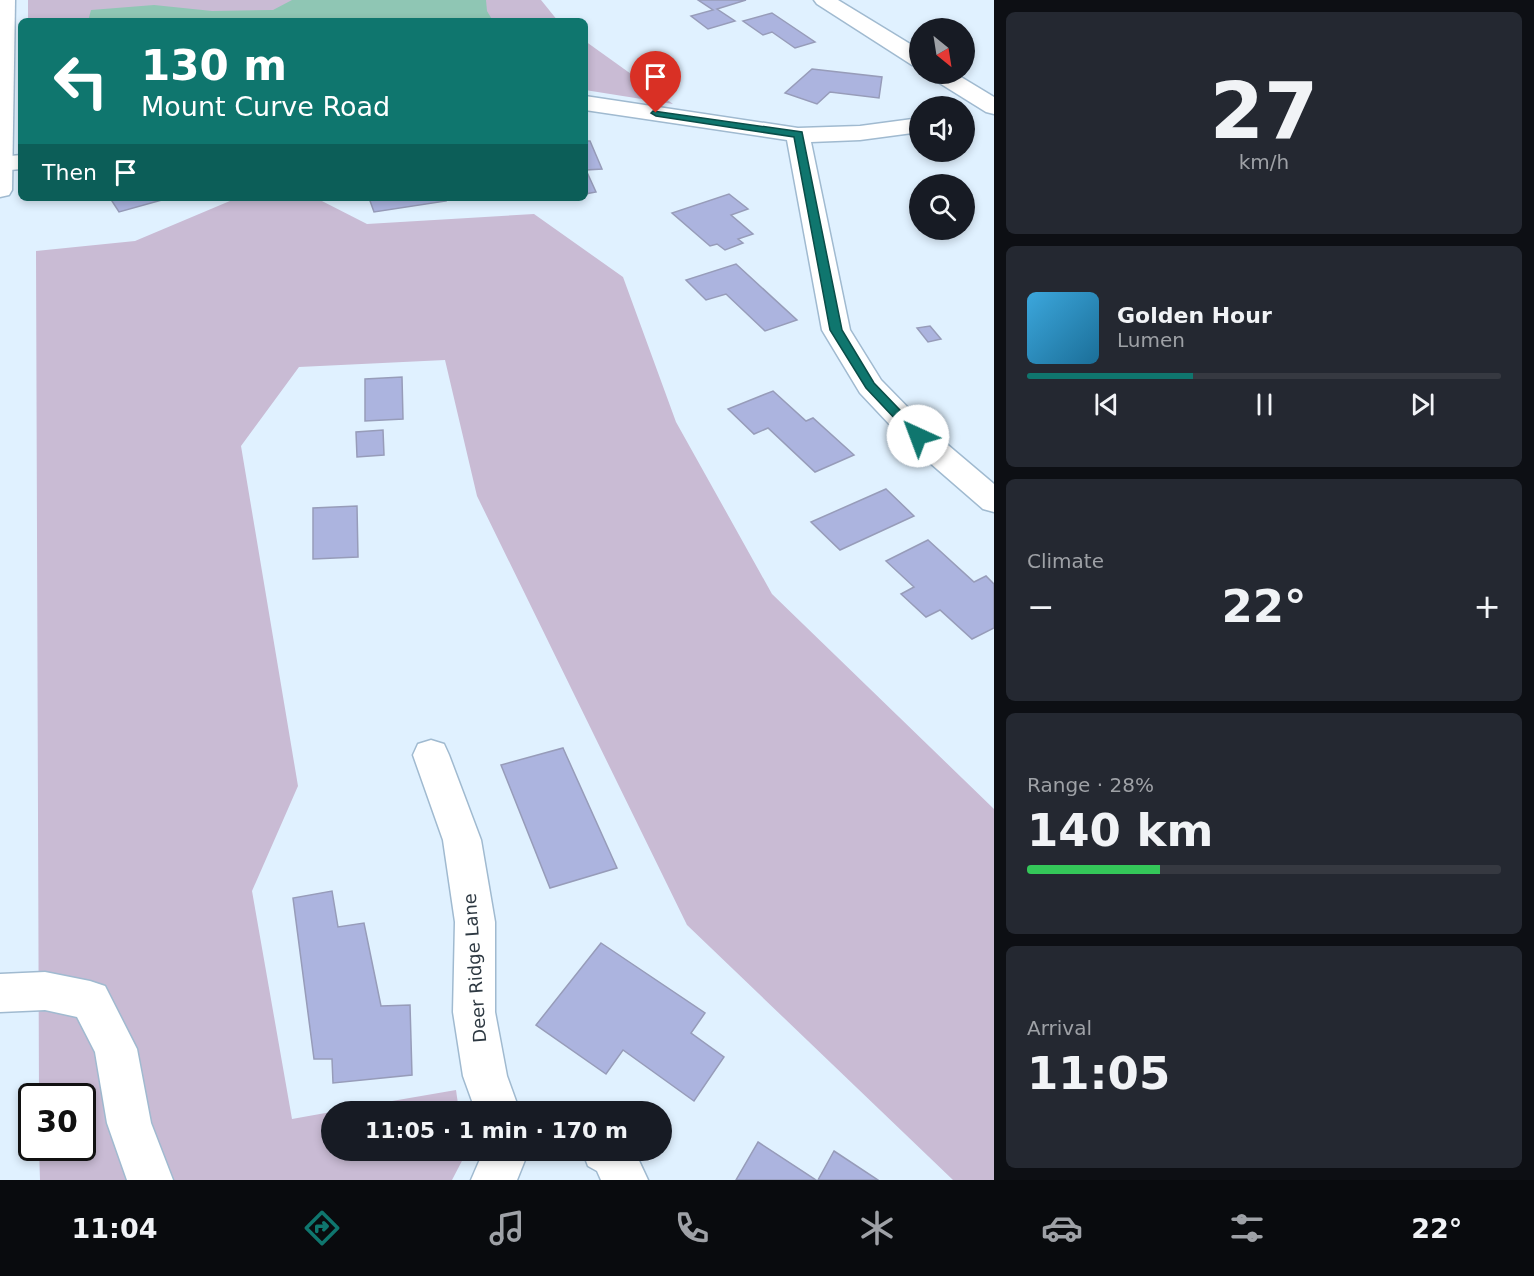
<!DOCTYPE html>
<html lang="en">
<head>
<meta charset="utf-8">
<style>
  body { margin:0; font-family:"DejaVu Sans",sans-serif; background:#242831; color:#f1f3f6; height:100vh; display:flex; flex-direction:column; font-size:22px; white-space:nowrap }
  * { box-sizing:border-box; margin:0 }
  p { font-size:20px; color:#9ea1a6 }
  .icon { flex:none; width:33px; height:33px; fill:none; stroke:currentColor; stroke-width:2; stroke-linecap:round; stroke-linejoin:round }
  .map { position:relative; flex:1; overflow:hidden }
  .details { display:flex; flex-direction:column; gap:12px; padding:12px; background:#0d0f14; width:540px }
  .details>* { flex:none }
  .hud { position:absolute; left:18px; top:18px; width:570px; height:183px; border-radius:9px; box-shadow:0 3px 9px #0003; background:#0f766e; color:#fff; overflow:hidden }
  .needle { width:39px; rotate:150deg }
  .tools { position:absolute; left:909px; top:18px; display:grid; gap:12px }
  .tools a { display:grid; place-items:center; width:66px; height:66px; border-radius:50%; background:#171b24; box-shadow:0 3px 9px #0003; font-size:30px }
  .speed { position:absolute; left:18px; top:1083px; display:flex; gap:12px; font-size:30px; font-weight:700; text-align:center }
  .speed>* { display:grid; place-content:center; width:78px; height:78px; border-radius:50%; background:#171b24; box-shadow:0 3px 9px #0003; line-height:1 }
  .speed .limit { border:3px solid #111; border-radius:9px; background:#fff; color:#111 }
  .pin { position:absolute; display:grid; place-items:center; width:51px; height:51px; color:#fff; margin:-62px -26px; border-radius:50% 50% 50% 0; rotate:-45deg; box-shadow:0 0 6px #0007 }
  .pin .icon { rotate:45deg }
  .me { position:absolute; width:66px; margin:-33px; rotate:317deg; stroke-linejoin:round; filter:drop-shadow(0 0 4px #0008) }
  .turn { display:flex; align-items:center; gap:21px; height:126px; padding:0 24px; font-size:27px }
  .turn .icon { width:78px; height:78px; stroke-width:2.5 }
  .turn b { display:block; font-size:42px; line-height:51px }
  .then { display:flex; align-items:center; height:57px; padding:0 24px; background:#0003; gap:12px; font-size:22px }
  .big { font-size:45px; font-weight:600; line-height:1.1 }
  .details .widget { flex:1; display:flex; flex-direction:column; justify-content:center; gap:9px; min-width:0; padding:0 21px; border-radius:9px; background:#242831 }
  .details .dial { align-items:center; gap:0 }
  .dial b { font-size:78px; line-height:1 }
  .song { display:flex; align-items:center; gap:18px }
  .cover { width:72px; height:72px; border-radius:9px; background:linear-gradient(135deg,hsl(200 70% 55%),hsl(200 70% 35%)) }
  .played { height:6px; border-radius:3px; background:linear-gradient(90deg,#0f766e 35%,#363941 35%) }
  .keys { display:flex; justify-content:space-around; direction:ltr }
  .heat { display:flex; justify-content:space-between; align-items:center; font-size:33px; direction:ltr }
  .charge { height:9px; border-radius:4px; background:linear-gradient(90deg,#34c759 28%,#363941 0) }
  .trip { position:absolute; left:321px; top:1101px; width:351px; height:60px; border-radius:30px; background:#171b24; box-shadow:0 3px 9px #0003; font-weight:600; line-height:60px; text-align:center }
  .dock { display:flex; height:96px; justify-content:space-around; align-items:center; background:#090b0e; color:#9ea1a6 }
  .dock .icon { width:42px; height:42px }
  .dock .selected { color:#0f766e }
  .dock b { font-size:27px; color:#f1f3f6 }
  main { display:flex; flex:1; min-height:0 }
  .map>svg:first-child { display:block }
</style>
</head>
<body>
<main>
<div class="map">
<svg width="994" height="1180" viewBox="0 0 994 1180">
  <rect width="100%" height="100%" fill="#e0f1ff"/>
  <g fill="#c9bbd4">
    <path d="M 28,0 L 541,0 L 558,21 L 28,21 Z"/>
    <path d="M 585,41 L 673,104 L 585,90 Z"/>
    <path d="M 237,198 L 316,198 L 367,224 L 534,214 L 623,277 L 676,422 L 772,594 L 994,809 L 994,1180 L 953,1180 L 687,925 L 477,496 L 445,360 L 299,367 L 241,446 L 298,786 L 252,891 L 292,1119 L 331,1112 L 332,1150 L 463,1151 L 464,1157 L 452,1180 L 40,1180 L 39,1148 L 82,1148 L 82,1096 L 39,1096 L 36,251 L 135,241 Z"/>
    <path d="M 456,1090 L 459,1111 L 334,1111 Z"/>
  </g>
  <path fill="#8fc6b4" d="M 292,0 L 486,0 L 487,11 L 493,21 L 88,21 L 91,10 L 154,5 L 212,11 L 273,10 Z"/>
  <g fill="#acb4df" stroke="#979cb9" stroke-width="1.5">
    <path d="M 698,0 L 746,0 L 717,9 L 735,21 L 708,29 L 691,16 L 713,10 Z"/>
    <path d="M 772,13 L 815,42 L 795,48 L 772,32 L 763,35 L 743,21 Z"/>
    <path d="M 812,69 L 882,77 L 879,98 L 830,92 L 817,104 L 785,93 Z"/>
    <path d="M 585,141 L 590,141 L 602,169 L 586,170 L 596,192 L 585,194 Z"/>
    <path d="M 729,194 L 748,209 L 731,215 L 753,234 L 738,239 L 743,243 L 725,250 L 717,244 L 710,246 L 672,213 Z"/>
    <path d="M 110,198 L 169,198 L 119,212 Z"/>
    <path d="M 369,198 L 445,198 L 446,201 L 374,212 Z"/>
    <path d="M 736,264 L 797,320 L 765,331 L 726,294 L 706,300 L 686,280 Z"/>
    <path d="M 930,326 L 941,339 L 928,342 L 917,328 Z"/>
    <path d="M 402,377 L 403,419 L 365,421 L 365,379 Z"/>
    <path d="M 773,391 L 806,421 L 813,418 L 854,455 L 815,472 L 768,428 L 754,434 L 728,409 Z"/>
    <path d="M 383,430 L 384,455 L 357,457 L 356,432 Z"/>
    <path d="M 886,489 L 914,516 L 840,550 L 811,522 Z"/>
    <path d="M 357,506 L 358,557 L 313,559 L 313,508 Z"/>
    <path d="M 928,540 L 974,582 L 986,576 L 994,584 L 994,628 L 972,639 L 940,610 L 926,617 L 901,594 L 914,587 L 886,561 Z"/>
    <path d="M 563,748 L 617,868 L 550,888 L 501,765 Z"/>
    <path d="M 332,891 L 338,927 L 364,923 L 381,1006 L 410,1005 L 412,1075 L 333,1083 L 332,1059 L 314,1059 L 293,898 Z"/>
    <path d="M 601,943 L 705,1013 L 691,1033 L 724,1057 L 694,1101 L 623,1050 L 606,1074 L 536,1025 Z"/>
    <path d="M 758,1142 L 816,1180 L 736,1180 Z"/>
    <path d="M 834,1151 L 878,1180 L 818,1180 Z"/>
  </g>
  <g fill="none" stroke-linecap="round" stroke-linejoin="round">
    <g stroke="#a0bad0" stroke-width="3">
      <g id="street">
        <path d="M 814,0 L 838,0 L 920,50 L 920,66 L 912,65 L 817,4 Z"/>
        <path d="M 930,74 L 956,74 L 994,97 L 994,114 L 986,112 L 933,79 Z"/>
        <path d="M 585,96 L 798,128 L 860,126 L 920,118 L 920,132 L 860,140 L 811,142 L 850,330 L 881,380 L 929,429 L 994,484 L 994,512 L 983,509 L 907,443 L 860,393 L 822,330 L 787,140 L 585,110 Z"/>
        <path d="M 21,155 L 21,169 L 0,171 L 0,157 Z"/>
        <path d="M 431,740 L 444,744 L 449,755 L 481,840 L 495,922 L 495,1012 L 507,1076 L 520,1112 L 476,1112 L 463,1076 L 453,1012 L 455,922 L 443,840 L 413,755 L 418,744 Z"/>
        <path d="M 45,972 L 90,981 L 105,986 L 137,1049 L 151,1123 L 173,1180 L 127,1180 L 107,1123 L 95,1052 L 77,1017 L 45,1010 L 0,1012 L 0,974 Z"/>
        <path d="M 484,1150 L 529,1150 L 517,1180 L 471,1180 Z"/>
        <path d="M 582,1150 L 634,1150 L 648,1180 L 601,1180 L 597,1171 L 588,1166 Z"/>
      </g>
    </g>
    <g stroke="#a0bad0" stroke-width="3">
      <path id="secondary" d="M 0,0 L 15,0 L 12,190 L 9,195 L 0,197 Z"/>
    </g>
    <use href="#street" fill="#fff" fill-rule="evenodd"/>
    <use href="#secondary" fill="#fff" fill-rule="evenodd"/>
  </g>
  <path fill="#0f766e" stroke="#0a4d48" stroke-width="1.5" d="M 653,111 L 802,132 L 842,330 L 874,383 L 923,434 L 924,436 L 923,439 L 914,439 L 866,388 L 830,330 L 794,137 L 656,116 L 651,113 Z"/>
  <g text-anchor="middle" stroke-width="6" stroke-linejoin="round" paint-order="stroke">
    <g font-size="18" fill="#2e3942" stroke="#fff">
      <text transform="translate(475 968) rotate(-94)" y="6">Deer Ridge Lane</text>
    </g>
  </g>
</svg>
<div class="tools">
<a><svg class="needle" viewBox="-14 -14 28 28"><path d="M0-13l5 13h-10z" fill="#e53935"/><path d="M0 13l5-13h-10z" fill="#9ea1a6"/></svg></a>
<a><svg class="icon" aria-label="sound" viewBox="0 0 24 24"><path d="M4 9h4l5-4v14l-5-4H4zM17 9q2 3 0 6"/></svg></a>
<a><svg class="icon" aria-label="search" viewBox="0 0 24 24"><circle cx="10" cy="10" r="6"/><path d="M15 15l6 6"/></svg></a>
</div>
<div class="speed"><div class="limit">30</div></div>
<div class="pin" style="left:656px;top:113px;background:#d93025"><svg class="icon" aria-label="arrive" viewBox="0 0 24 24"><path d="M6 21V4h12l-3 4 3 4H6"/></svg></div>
<svg class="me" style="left:918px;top:436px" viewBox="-20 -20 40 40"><circle r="19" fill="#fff"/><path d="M0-13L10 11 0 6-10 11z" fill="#0f766e"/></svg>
<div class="trip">11:05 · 1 min · 170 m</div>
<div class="hud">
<div class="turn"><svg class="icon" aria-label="left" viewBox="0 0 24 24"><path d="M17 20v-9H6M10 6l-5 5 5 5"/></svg><div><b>130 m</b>Mount Curve Road</div></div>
<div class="then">Then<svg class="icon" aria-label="arrive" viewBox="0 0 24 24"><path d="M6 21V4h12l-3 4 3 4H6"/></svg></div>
</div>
</div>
<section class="details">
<div class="widget dial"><b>27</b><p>km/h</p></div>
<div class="widget">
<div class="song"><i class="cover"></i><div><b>Golden Hour</b><p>Lumen</p></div></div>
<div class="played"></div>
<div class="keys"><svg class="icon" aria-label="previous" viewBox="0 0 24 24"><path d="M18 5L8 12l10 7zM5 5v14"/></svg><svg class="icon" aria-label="pause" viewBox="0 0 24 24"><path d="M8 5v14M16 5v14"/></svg><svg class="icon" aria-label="next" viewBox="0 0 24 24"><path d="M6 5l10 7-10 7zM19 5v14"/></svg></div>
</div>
<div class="widget"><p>Climate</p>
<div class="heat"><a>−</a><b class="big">22°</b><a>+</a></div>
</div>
<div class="widget"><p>Range · 28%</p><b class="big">140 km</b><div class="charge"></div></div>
<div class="widget"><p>Arrival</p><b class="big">11:05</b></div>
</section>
</main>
<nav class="dock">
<b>11:04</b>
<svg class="icon selected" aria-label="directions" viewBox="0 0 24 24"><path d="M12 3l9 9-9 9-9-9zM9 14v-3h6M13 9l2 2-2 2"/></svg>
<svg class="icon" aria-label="music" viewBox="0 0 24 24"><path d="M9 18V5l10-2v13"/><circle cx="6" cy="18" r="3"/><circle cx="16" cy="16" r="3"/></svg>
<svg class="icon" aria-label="phone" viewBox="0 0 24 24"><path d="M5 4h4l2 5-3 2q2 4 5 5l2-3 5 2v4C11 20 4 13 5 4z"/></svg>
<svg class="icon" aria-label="climate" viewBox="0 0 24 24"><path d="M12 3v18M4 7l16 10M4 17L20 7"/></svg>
<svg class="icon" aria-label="car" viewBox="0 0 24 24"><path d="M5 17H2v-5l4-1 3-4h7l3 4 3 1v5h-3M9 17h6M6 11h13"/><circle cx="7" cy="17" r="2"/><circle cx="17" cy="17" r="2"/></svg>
<svg class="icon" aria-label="filters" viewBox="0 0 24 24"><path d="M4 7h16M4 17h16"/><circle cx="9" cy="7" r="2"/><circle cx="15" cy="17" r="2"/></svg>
<b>22°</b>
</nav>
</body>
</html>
